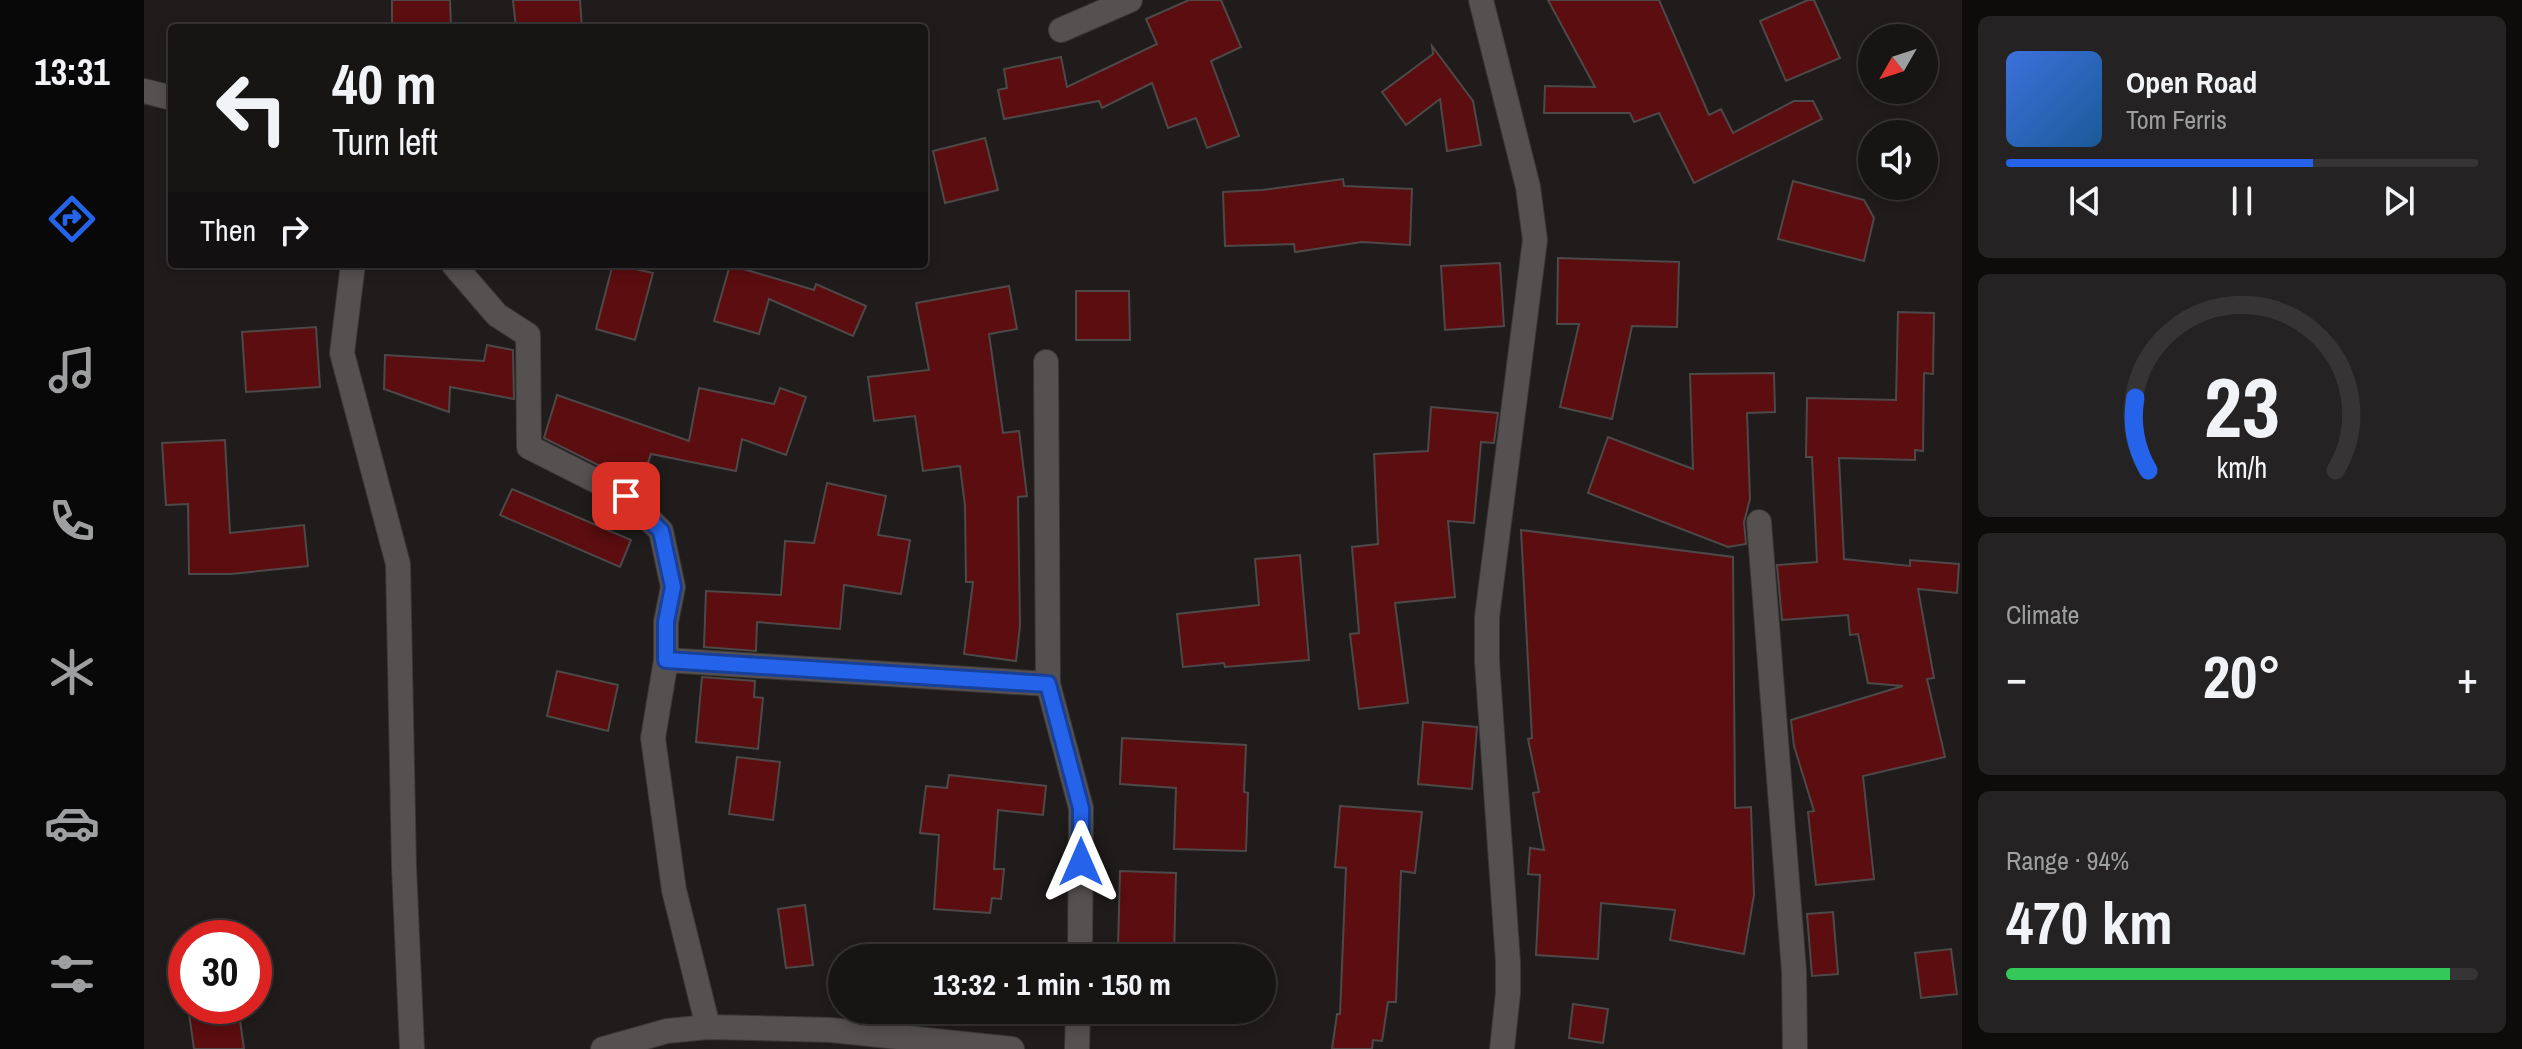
<!DOCTYPE html>
<html lang="en">
<head>
<meta charset="utf-8">
<style>
  body { margin:0; font-family:"Archivo Narrow",sans-serif; background:#242222; color:#f1f3f6; height:100vh; display:flex; flex-direction:column; font-size:30px; white-space:nowrap }
  * { box-sizing:border-box; margin:0 }
  p { font-size:26px; color:#9e9fa0 }
  .icon { flex:none; width:44px; height:44px; fill:none; stroke:currentColor; stroke-width:2; stroke-linecap:round; stroke-linejoin:round }
  .map { position:relative; flex:1; overflow:hidden }
  .sheet { display:flex; flex-direction:column; gap:16px; padding:16px; background:#0d0c0b; width:560px }
  .sheet>* { flex:none }
  .top-card { position:absolute; left:24px; top:24px; width:760px; height:244px; border-radius:8px; box-shadow:0 4px 12px #0003,0 0 0 2px #363434; background:#171514; color:#f1f3f6; overflow:hidden }
  .needle { width:52px; rotate:231deg }
  .buttons { position:absolute; left:1714px; top:24px; display:grid; gap:16px }
  .buttons a { display:grid; place-items:center; width:80px; height:80px; border-radius:50%; background:#171514; box-shadow:0 4px 12px #0003,0 0 0 2px #363434; font-size:40px }
  .speed { position:absolute; left:24px; top:920px; display:flex; gap:16px; font-size:40px; font-weight:700; text-align:center }
  .speed>* { display:grid; place-content:center; width:104px; height:104px; border-radius:50%; background:#171514; box-shadow:0 4px 12px #0003,0 0 0 2px #363434; line-height:1 }
  .speed .limit { border:12px solid #d22; background:#fff; color:#111 }
  .pin { position:absolute; display:grid; place-items:center; width:68px; height:68px; color:#fff; margin:-34px; border-radius:16px; box-shadow:0 4px 12px #0006 }
  .me { position:absolute; width:88px; margin:-44px; rotate:0deg; stroke-linejoin:round; filter:drop-shadow(0 0 6px #0008) }
  .turn { display:flex; align-items:center; gap:28px; height:168px; padding:0 32px; font-size:36px }
  .turn .icon { width:104px; height:104px; stroke-width:2.5 }
  .turn b { display:block; font-size:56px; line-height:68px }
  .then { display:flex; align-items:center; height:76px; padding:0 32px; background:#0003; gap:16px; font-size:30px }
  .big { font-size:60px; font-weight:700; line-height:1.1 }
  .sheet .tile { flex:1; display:flex; flex-direction:column; justify-content:center; gap:12px; min-width:0; padding:0 28px; border-radius:12px; background:#242222 }
  .sheet .dial { align-items:center; gap:0 }
  .dial svg { height:208px; overflow:visible; fill:none; stroke:#363434; stroke-width:7; stroke-linecap:round; text-anchor:middle }
  .dial text { fill:#f1f3f6; stroke:none }
  .song { display:flex; align-items:center; gap:24px }
  .cover { width:96px; height:96px; border-radius:12px; background:linear-gradient(135deg,hsl(220 70% 55%),hsl(210 70% 35%)) }
  .played { height:8px; border-radius:4px; background:linear-gradient(90deg,#2563eb 65%,#363434 65%) }
  .keys { display:flex; justify-content:space-around; direction:ltr }
  .heat { display:flex; justify-content:space-between; align-items:center; font-size:44px; direction:ltr }
  .charge { height:12px; border-radius:6px; background:linear-gradient(90deg,#34c759 94%,#363434 0) }
  .trip { position:absolute; left:684px; top:944px; width:448px; height:80px; border-radius:40px; background:#171514; box-shadow:0 4px 12px #0003,0 0 0 2px #363434; font-weight:700; line-height:80px; text-align:center }
  main { display:flex; flex:1; min-height:0 }
  .dock { display:flex; flex-direction:column; width:144px; justify-content:space-around; align-items:center; background:#090808; color:#9e9fa0 }
  .dock .icon { width:56px; height:56px }
  .dock .current { color:#2563eb }
  .dock b { font-size:36px; color:#f1f3f6 }
  .map>svg:first-child { display:block }
</style>
</head>
<body>
<main>
<nav class="dock">
<b>13:31</b>
<svg class="icon current" aria-label="directions" viewBox="0 0 24 24"><path d="M12 3l9 9-9 9-9-9zM9 14v-3h6M13 9l2 2-2 2"/></svg>
<svg class="icon" aria-label="music" viewBox="0 0 24 24"><path d="M9 18V5l10-2v13"/><circle cx="6" cy="18" r="3"/><circle cx="16" cy="16" r="3"/></svg>
<svg class="icon" aria-label="phone" viewBox="0 0 24 24"><path d="M5 4h4l2 5-3 2q2 4 5 5l2-3 5 2v4C11 20 4 13 5 4z"/></svg>
<svg class="icon" aria-label="climate" viewBox="0 0 24 24"><path d="M12 3v18M4 7l16 10M4 17L20 7"/></svg>
<svg class="icon" aria-label="car" viewBox="0 0 24 24"><path d="M5 17H2v-5l4-1 3-4h7l3 4 3 1v5h-3M9 17h6M6 11h13"/><circle cx="7" cy="17" r="2"/><circle cx="17" cy="17" r="2"/></svg>
<svg class="icon" aria-label="filters" viewBox="0 0 24 24"><path d="M4 7h16M4 17h16"/><circle cx="9" cy="7" r="2"/><circle cx="15" cy="17" r="2"/></svg>
</nav>
<div class="map">
<svg width="1818" height="1049" viewBox="0 0 1818 1049">
  <rect width="100%" height="100%" fill="#1f1c1b"/>
  <g fill="#5b0d0f" stroke="#4d4948" stroke-width="2">
    <path d="M 248,0 L 306,0 L 307,28 L 248,28 Z"/>
    <path d="M 369,0 L 436,0 L 438,28 L 372,28 Z"/>
    <path d="M 1045,0 L 1077,0 L 1097,47 L 1067,61 L 1095,136 L 1063,148 L 1052,118 L 1024,128 L 1008,83 L 958,108 L 955,101 L 860,119 L 854,90 L 863,88 L 860,69 L 917,57 L 923,87 L 1013,44 L 1002,19 Z"/>
    <path d="M 1404,0 L 1515,0 L 1565,115 L 1577,109 L 1589,133 L 1650,101 L 1669,101 L 1678,119 L 1550,183 L 1515,113 L 1490,122 L 1486,113 L 1400,113 L 1401,86 L 1451,87 Z"/>
    <path d="M 1664,0 L 1670,0 L 1696,58 L 1642,81 L 1616,21 Z"/>
    <path d="M 1288,46 L 1329,101 L 1337,145 L 1303,151 L 1296,99 L 1262,125 L 1238,92 L 1289,54 Z"/>
    <path d="M 841,138 L 854,190 L 801,203 L 789,151 Z"/>
    <path d="M 1199,179 L 1200,186 L 1268,189 L 1266,245 L 1218,242 L 1151,252 L 1150,244 L 1081,246 L 1079,192 L 1118,190 Z"/>
    <path d="M 1649,181 L 1720,200 L 1730,218 L 1720,261 L 1634,239 Z"/>
    <path d="M 1414,258 L 1535,262 L 1533,327 L 1488,326 L 1468,419 L 1416,407 L 1435,324 L 1413,324 Z"/>
    <path d="M 1356,263 L 1360,326 L 1301,330 L 1297,266 Z"/>
    <path d="M 469,264 L 509,273 L 491,340 L 452,329 Z"/>
    <path d="M 586,265 L 670,290 L 672,284 L 722,306 L 709,336 L 625,299 L 615,334 L 570,321 Z"/>
    <path d="M 865,286 L 873,329 L 845,334 L 859,433 L 875,431 L 883,496 L 874,497 L 876,626 L 872,661 L 820,654 L 829,582 L 822,582 L 821,506 L 816,466 L 779,471 L 771,416 L 730,421 L 724,377 L 785,370 L 772,303 Z"/>
    <path d="M 932,291 L 985,291 L 986,340 L 932,340 Z"/>
    <path d="M 1754,312 L 1790,313 L 1789,374 L 1780,373 L 1779,451 L 1771,450 L 1771,460 L 1695,458 L 1700,559 L 1766,566 L 1766,560 L 1815,564 L 1813,593 L 1774,589 L 1790,678 L 1783,679 L 1801,757 L 1719,776 L 1730,879 L 1672,885 L 1664,812 L 1670,811 L 1650,746 L 1647,720 L 1759,686 L 1724,683 L 1714,634 L 1706,635 L 1704,615 L 1638,620 L 1633,565 L 1673,562 L 1668,457 L 1662,457 L 1663,398 L 1752,400 Z"/>
    <path d="M 172,327 L 176,387 L 102,392 L 98,332 Z"/>
    <path d="M 343,345 L 369,350 L 370,399 L 306,387 L 305,412 L 240,389 L 241,355 L 340,361 Z"/>
    <path d="M 1630,373 L 1631,412 L 1603,413 L 1606,499 L 1600,522 L 1602,544 L 1584,547 L 1444,493 L 1464,437 L 1549,469 L 1546,374 Z"/>
    <path d="M 555,388 L 630,404 L 636,388 L 662,397 L 642,455 L 598,439 L 592,471 L 507,454 L 498,481 L 456,466 L 400,438 L 413,395 L 545,441 Z"/>
    <path d="M 1287,407 L 1354,413 L 1350,443 L 1337,442 L 1330,523 L 1304,521 L 1311,597 L 1251,603 L 1264,703 L 1215,709 L 1206,634 L 1215,633 L 1208,547 L 1234,544 L 1230,454 L 1284,451 Z"/>
    <path d="M 81,440 L 86,533 L 160,525 L 164,566 L 87,574 L 45,574 L 44,504 L 22,505 L 18,443 Z"/>
    <path d="M 683,483 L 742,496 L 734,535 L 766,540 L 757,594 L 700,585 L 696,629 L 613,622 L 612,651 L 560,647 L 562,591 L 637,595 L 641,541 L 670,543 Z"/>
    <path d="M 368,489 L 487,540 L 476,567 L 356,515 Z"/>
    <path d="M 1377,530 L 1589,557 L 1591,808 L 1607,807 L 1610,895 L 1600,954 L 1526,940 L 1531,910 L 1457,903 L 1454,959 L 1392,955 L 1396,875 L 1384,874 L 1386,848 L 1400,850 L 1389,793 L 1395,792 L 1384,739 L 1388,738 Z"/>
    <path d="M 1156,555 L 1165,660 L 1081,667 L 1080,663 L 1039,667 L 1033,614 L 1115,605 L 1111,559 Z"/>
    <path d="M 413,671 L 474,685 L 464,731 L 403,716 Z"/>
    <path d="M 558,677 L 611,681 L 610,697 L 619,698 L 614,749 L 552,742 Z"/>
    <path d="M 1279,722 L 1333,727 L 1328,789 L 1274,784 Z"/>
    <path d="M 978,738 L 1102,745 L 1100,792 L 1104,793 L 1102,851 L 1030,849 L 1032,788 L 976,784 Z"/>
    <path d="M 593,757 L 636,762 L 629,820 L 585,814 Z"/>
    <path d="M 805,775 L 902,786 L 899,815 L 854,810 L 850,869 L 860,869 L 857,899 L 848,898 L 846,913 L 790,909 L 795,835 L 776,833 L 782,786 L 803,788 Z"/>
    <path d="M 1196,806 L 1278,812 L 1271,873 L 1257,871 L 1252,1002 L 1244,1002 L 1238,1041 L 1229,1040 L 1228,1049 L 1188,1049 L 1193,1014 L 1196,1014 L 1202,868 L 1191,867 Z"/>
    <path d="M 976,871 L 1032,873 L 1030,958 L 990,958 L 991,950 L 974,949 Z"/>
    <path d="M 661,905 L 669,965 L 642,968 L 634,909 Z"/>
    <path d="M 1689,912 L 1694,974 L 1668,976 L 1663,914 Z"/>
    <path d="M 1807,949 L 1813,994 L 1777,998 L 1771,953 Z"/>
    <path d="M 1429,1004 L 1464,1009 L 1459,1043 L 1425,1038 Z"/>
    <path d="M 44,1006 L 94,1006 L 100,1049 L 50,1049 Z"/>
  </g>
  <g fill="none" stroke-linecap="round" stroke-linejoin="round">
    <g stroke="#3a3837" stroke-width="26">
      <g id="street">
        <path d="M 1337,0 L 1384,187 L 1391,240 L 1343,617 L 1343,661 L 1364,962 L 1364,993 L 1358,1049"/>
        <path d="M 917,30 L 986,0"/>
        <path d="M 0,91 L 28,98"/>
        <path d="M 209,264 L 198,353 L 254,564 L 260,867 L 268,1049"/>
        <path d="M 309,264 L 353,315 L 384,335 L 385,447 L 482,496 L 517,531 L 529,587 L 522,622 L 522,660 L 509,738 L 530,890 L 564,1027"/>
        <path d="M 902,362 L 904,684"/>
        <path d="M 1615,522 L 1650,971 L 1651,1049"/>
        <path d="M 522,660 L 904,684 L 937,808 L 936,958"/>
        <path d="M 459,1049 L 523,1031 L 564,1027 L 687,1030 L 868,1049"/>
        <path d="M 933,1049 L 934,1010"/>
      </g>
    </g>
    <use href="#street" stroke="#565151" stroke-width="24"/>
  </g>
  <g fill="none" stroke-linecap="round" stroke-linejoin="round">
    <g stroke="#184099" stroke-width="20">
      <path id="route" d="M 482,496 L 517,531 L 529,587 L 522,622 L 522,660 L 904,684 L 937,808 L 937,862"/>
    </g>
    <use href="#route" stroke="#2563eb" stroke-width="14"/>
  </g>
</svg>
<div class="buttons">
<a><svg class="needle" viewBox="-14 -14 28 28"><path d="M0-13l5 13h-10z" fill="#e53935"/><path d="M0 13l5-13h-10z" fill="#9e9fa0"/></svg></a>
<a><svg class="icon" aria-label="sound" viewBox="0 0 24 24"><path d="M4 9h4l5-4v14l-5-4H4zM17 9q2 3 0 6"/></svg></a>
</div>
<div class="speed"><div class="limit">30</div></div>
<div class="pin" style="left:482px;top:496px;background:#d93025"><svg class="icon" aria-label="arrive" viewBox="0 0 24 24"><path d="M6 21V4h12l-3 4 3 4H6"/></svg></div>
<svg class="me" style="left:937px;top:862px" viewBox="-20 -20 40 40"><path d="M0-17L14 15 0 8-14 15z" fill="#2563eb" stroke="#fff" stroke-width="4"/></svg>
<div class="trip">13:32 · 1 min · 150 m</div>
<div class="top-card">
<div class="turn"><svg class="icon" aria-label="left" viewBox="0 0 24 24"><path d="M17 20v-9H6M10 6l-5 5 5 5"/></svg><div><b>40 m</b>Turn left</div></div>
<div class="then">Then<svg class="icon" aria-label="right" viewBox="0 0 24 24"><path d="M7 20v-9h11M14 6l5 5-5 5"/></svg></div>
</div>
</div>
<section class="sheet">
<div class="tile">
<div class="song"><i class="cover"></i><div><b>Open Road</b><p>Tom Ferris</p></div></div>
<div class="played"></div>
<div class="keys"><svg class="icon" aria-label="previous" viewBox="0 0 24 24"><path d="M18 5L8 12l10 7zM5 5v14"/></svg><svg class="icon" aria-label="pause" viewBox="0 0 24 24"><path d="M8 5v14M16 5v14"/></svg><svg class="icon" aria-label="next" viewBox="0 0 24 24"><path d="M6 5l10 7-10 7zM19 5v14"/></svg></div>
</div>
<div class="tile dial"><svg viewBox="0 0 100 80">
<path d="M14 69A42 42 0 1 1 86 69"/>
<path d="M14 69A42 42 0 0 1 9 41" stroke="#2563eb"/>
<text x="50" y="56" font-size="32" font-weight="700">23</text>
<text x="50" y="72" font-size="11">km/h</text>
</svg></div>
<div class="tile"><p>Climate</p>
<div class="heat"><a>−</a><b class="big">20°</b><a>+</a></div>
</div>
<div class="tile"><p>Range · 94%</p><b class="big">470 km</b><div class="charge"></div></div>
</section>
</main>
</body>
</html>
